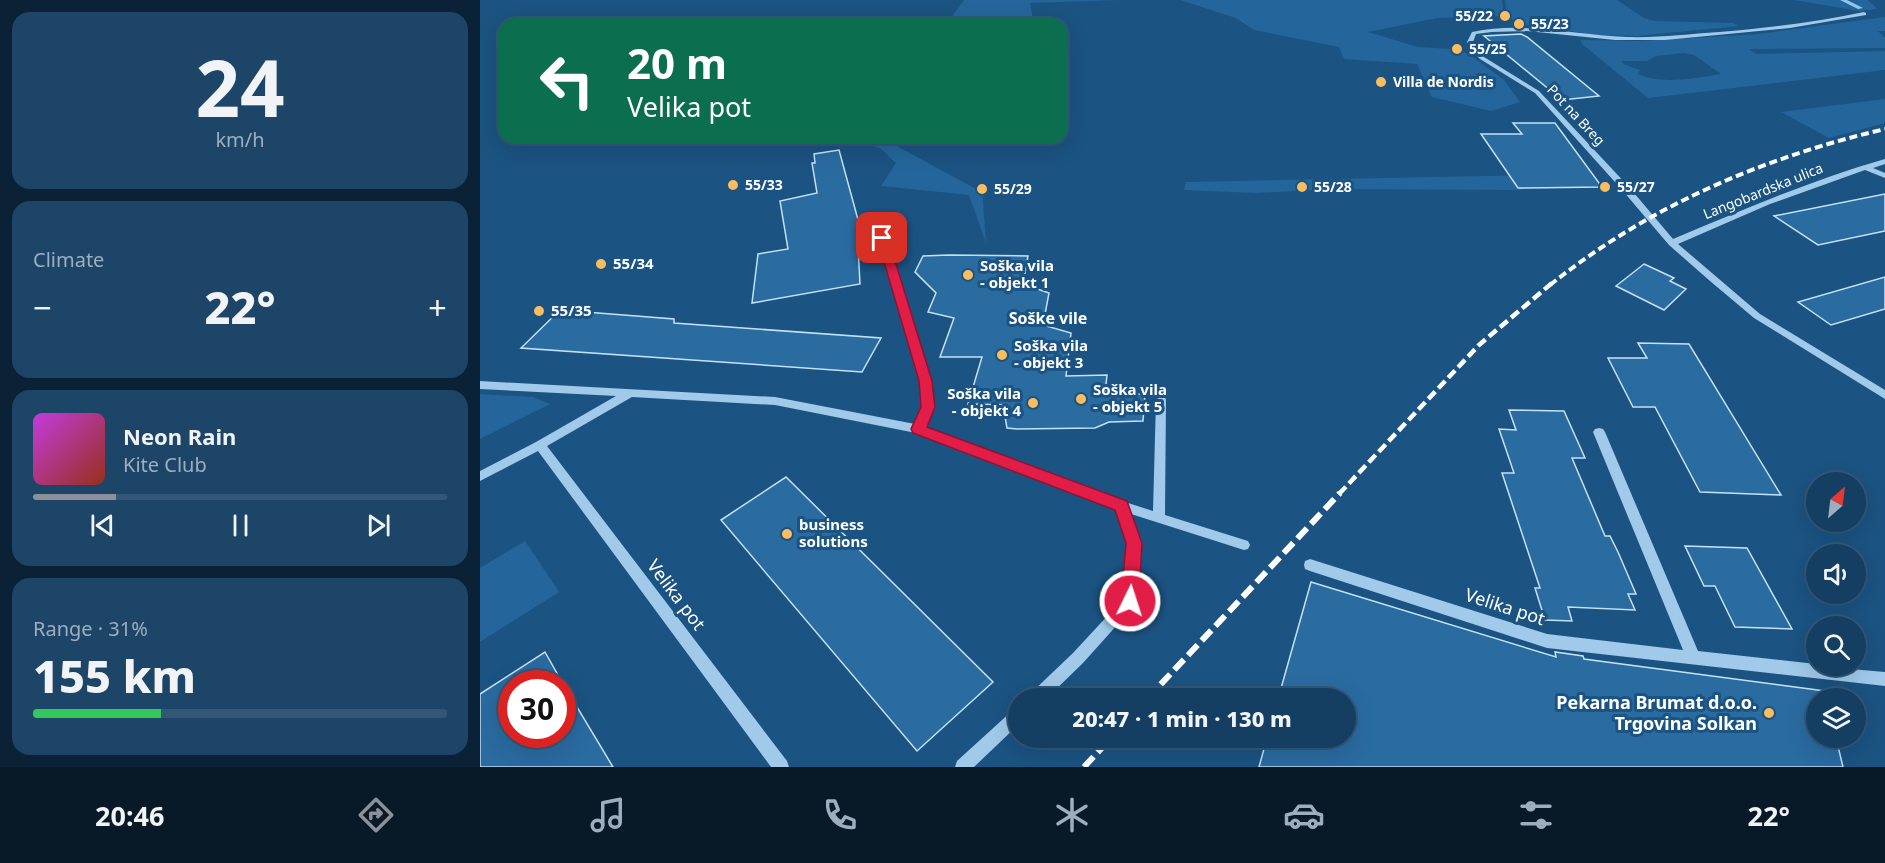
<!DOCTYPE html>
<html lang="en">
<head>
<meta charset="utf-8">
<style>
  body { margin:0; font-family:"Noto Sans",sans-serif; background:#1d4568; color:#f1f3f6; height:100vh; display:flex; flex-direction:column; font-size:22px; white-space:nowrap }
  * { box-sizing:border-box; margin:0 }
  p { font-size:20px; color:#9daebe }
  .icon { flex:none; width:33px; height:33px; fill:none; stroke:currentColor; stroke-width:2; stroke-linecap:round; stroke-linejoin:round }
  .map { position:relative; flex:1; overflow:hidden }
  .drawer { display:flex; flex-direction:column; gap:12px; padding:12px; background:#0b2236; width:480px }
  .drawer>* { flex:none }
  .guide { position:absolute; left:18px; top:18px; width:570px; height:126px; border-radius:18px; box-shadow:0 6px 24px #0002,0 0 0 2px #335777; background:#0b6e4f; color:#fff; overflow:hidden }
  .needle { width:39px; rotate:28deg }
  .fabs { position:absolute; left:1326px; top:472px; display:grid; gap:12px }
  .fabs a { display:grid; place-items:center; width:60px; height:60px; border-radius:50%; background:#143e62; box-shadow:0 6px 24px #0002,0 0 0 2px #335777; font-size:30px }
  .speed { position:absolute; left:18px; top:670px; display:flex; gap:12px; font-size:30px; font-weight:700; text-align:center }
  .speed>* { display:grid; place-content:center; width:78px; height:78px; border-radius:50%; background:#143e62; box-shadow:0 6px 24px #0002,0 0 0 2px #335777; line-height:1 }
  .speed .limit { border:9px solid #d22; background:#fff; color:#111 }
  .pin { position:absolute; display:grid; place-items:center; width:51px; height:51px; color:#fff; margin:-26px; border-radius:12px; box-shadow:0 3px 9px #0006 }
  .me { position:absolute; width:66px; margin:-33px; rotate:4deg; stroke-linejoin:round; filter:drop-shadow(0 0 4px #0008) }
  .turn { display:flex; align-items:center; gap:21px; height:126px; padding:0 30px; font-size:27px }
  .turn .icon { width:78px; height:78px; stroke-width:2.5 }
  .turn b { display:block; font-size:42px; line-height:51px }
  .big { font-size:45px; font-weight:800; line-height:1.1 }
  .drawer .tile { flex:1; display:flex; flex-direction:column; justify-content:center; gap:9px; min-width:0; padding:0 21px; border-radius:18px; background:#1d4568 }
  .drawer .dial { align-items:center; gap:0 }
  .dial b { font-size:78px; line-height:1 }
  .song { display:flex; align-items:center; gap:18px }
  .cover { width:72px; height:72px; border-radius:9px; background:linear-gradient(135deg,hsl(290 70% 55%),hsl(10 70% 35%)) }
  .played { height:6px; border-radius:3px; background:linear-gradient(90deg,#8c9099 20%,#335777 20%) }
  .keys { display:flex; justify-content:space-around; direction:ltr }
  .heat { display:flex; justify-content:space-between; align-items:center; font-size:33px; direction:ltr }
  .charge { height:9px; border-radius:4px; background:linear-gradient(90deg,#34c759 31%,#335777 0) }
  .trip { position:absolute; left:528px; top:688px; width:348px; height:60px; border-radius:30px; background:#143e62; box-shadow:0 6px 24px #0002,0 0 0 2px #335777; font-weight:800; line-height:60px; text-align:center }
  .dock { display:flex; height:96px; justify-content:space-around; align-items:center; background:#081927; color:#9daebe }
  .dock .icon { width:42px; height:42px }
  .dock .current { color:#8c9099 }
  .dock b { font-size:27px; color:#f1f3f6 }
  main { display:flex; flex:1; min-height:0 }
  .map>svg:first-child { display:block }
</style>
</head>
<body>
<main>
<section class="drawer">
<div class="tile dial"><b>24</b><p>km/h</p></div>
<div class="tile"><p>Climate</p>
<div class="heat"><a>−</a><b class="big">22°</b><a>+</a></div>
</div>
<div class="tile">
<div class="song"><i class="cover"></i><div><b>Neon Rain</b><p>Kite Club</p></div></div>
<div class="played"></div>
<div class="keys"><svg class="icon" aria-label="previous" viewBox="0 0 24 24"><path d="M18 5L8 12l10 7zM5 5v14"/></svg><svg class="icon" aria-label="pause" viewBox="0 0 24 24"><path d="M8 5v14M16 5v14"/></svg><svg class="icon" aria-label="next" viewBox="0 0 24 24"><path d="M6 5l10 7-10 7zM19 5v14"/></svg></div>
</div>
<div class="tile"><p>Range · 31%</p><b class="big">155 km</b><div class="charge"></div></div>
</section>
<div class="map">
<svg width="1405" height="767" viewBox="0 0 1405 767">
  <rect width="100%" height="100%" fill="#1b5382"/>
  <g fill="#24669b" fill-rule="evenodd">
    <path d="M 484,0 L 641,0 L 550,3 L 554,24 L 468,22 Z"/>
    <path d="M 700,0 L 1022,0 L 1024,16 L 957,18 L 888,32 L 938,47 L 971,49 L 989,54 L 1024,80 L 1040,102 L 1011,111 L 952,97 L 937,64 L 864,59 L 859,47 L 774,30 L 756,18 Z"/>
    <path d="M 1025,0 L 1137,0 L 1164,18 L 1175,21 L 1253,23 L 1259,26 L 1157,36 L 1118,35 L 1040,24 L 1027,17 Z"/>
    <path d="M 1314,0 L 1388,0 L 1397,9 L 1379,11 Z"/>
    <path d="M 1405,17 L 1405,31 L 1398,31 L 1405,38 L 1405,48 L 1269,49 L 1276,54 L 1405,51 L 1405,70 L 1168,98 L 1102,44 L 1101,40 L 1161,41 L 1278,34 ZM 1204,53 L 1214,55 L 1241,74 C 1216,78 1182,85 1158,74 L 1160,70 L 1144,64 L 1141,61 L 1167,61 L 1176,56 Z"/>
    <path d="M 1405,99 L 1405,123 L 1349,138 L 1301,112 Z"/>
    <path d="M 374,138 L 402,138 L 496,189 L 502,189 L 506,243 L 489,195 L 401,186 L 416,163 L 401,149 Z"/>
    <path d="M 1063,175 L 1068,184 L 1039,190 L 860,189 L 776,193 L 704,190 L 706,182 Z"/>
    <path d="M 0,394 L 53,397 L 70,404 L 0,439 Z"/>
    <path d="M 45,541 L 79,592 L 0,642 L 0,568 Z"/>
  </g>
  <g fill="none" stroke-linecap="round" stroke-linejoin="round">
    <path fill="#93c6ec" fill-rule="evenodd" d="M 1360,0 L 1367,0 L 1383,8 L 1378,9 Z"/>
  </g>
  <g fill="#2a6ba0" stroke="#c5e1f8" stroke-width="1.5" fill-rule="evenodd">
    <path d="M 1041,34 L 1047,37 L 1119,96 L 1082,100 L 1004,36 Z"/>
    <path d="M 1033,123 L 1075,123 L 1122,187 L 1038,188 L 1001,134 L 1042,134 Z"/>
    <path d="M 359,150 L 380,227 L 377,227 L 380,284 L 272,303 L 278,254 L 308,249 L 300,201 L 337,193 L 332,163 L 335,163 L 334,154 Z"/>
    <path d="M 1405,194 L 1405,231 L 1338,245 L 1294,216 Z"/>
    <path d="M 469,255 L 548,256 L 543,284 L 569,293 L 563,325 L 591,333 L 586,376 L 627,375 L 625,394 L 665,394 L 663,421 L 629,422 L 615,428 L 537,429 L 527,428 L 523,405 L 488,404 L 502,357 L 460,357 L 474,318 L 448,312 L 456,293 L 435,272 L 443,256 Z"/>
    <path d="M 1164,264 L 1194,278 L 1190,281 L 1206,289 L 1184,310 L 1136,286 Z"/>
    <path d="M 1405,277 L 1405,309 L 1351,325 L 1318,302 Z"/>
    <path d="M 80,310 L 194,319 L 194,323 L 401,338 L 382,372 L 41,348 Z"/>
    <path d="M 1158,343 L 1209,344 L 1301,495 L 1220,492 L 1175,407 L 1153,407 L 1128,358 L 1167,358 Z"/>
    <path d="M 1029,410 L 1084,411 L 1105,458 L 1092,458 L 1125,536 L 1130,536 L 1138,552 L 1156,594 L 1148,594 L 1155,610 L 1088,607 L 1092,621 L 1065,620 L 1055,588 L 1060,588 L 1022,473 L 1034,473 L 1019,429 L 1036,430 Z"/>
    <path d="M 306,477 L 513,682 L 437,751 L 241,520 Z"/>
    <path d="M 1205,546 L 1267,548 L 1312,629 L 1255,627 L 1235,586 L 1224,586 Z"/>
    <path d="M 831,582 L 1076,657 L 1075,652 L 1103,656 L 1104,659 L 1345,691 L 1347,699 L 1336,699 L 1336,738 L 1356,738 L 1363,767 L 779,767 L 787,738 L 866,738 L 866,699 L 798,699 Z"/>
    <path d="M 65,652 L 82,682 L 133,767 L 0,767 L 0,694 ZM 32,684 L 82,684 L 82,735 L 32,735 Z"/>
  </g>
  <g fill="none" stroke-linecap="round" stroke-linejoin="round">
    <g fill="#a0c9ea" fill-rule="evenodd">
      <path d="M 1384,12 L 1386,13 L 1386,15 L 1310,28 L 1185,40 L 1135,40 L 1047,31 L 1012,32 L 996,34 L 993,42 L 996,48 L 1004,57 L 1059,91 L 1149,187 L 1193,239 C 1263,210 1334,179 1405,159 L 1405,164 L 1393,168 L 1405,173 L 1405,178 L 1385,170 L 1290,204 L 1198,244 L 1280,314 L 1405,390 L 1405,399 L 1274,318 L 1230,281 L 1189,245 L 1143,191 L 1055,93 L 1000,59 L 991,50 L 987,42 L 992,32 C 1044,21 1095,35 1147,37 C 1178,38 1208,34 1239,32 C 1288,28 1336,22 1384,12 Z"/>
      <path d="M 402,235 L 406,238 L 450,381 L 453,407 L 444,427 L 645,502 L 673,511 L 676,400 L 681,396 L 685,397 L 686,400 L 685,515 L 768,541 L 770,545 L 768,549 L 764,550 L 651,514 L 660,543 L 657,601 L 655,605 L 603,663 L 566,699 L 548,699 L 550,694 L 593,653 L 643,599 L 648,543 L 637,509 L 436,433 L 295,405 L 152,397 L 67,446 L 307,761 L 309,767 L 291,767 L 58,451 L 0,481 L 0,471 L 56,442 L 136,396 L 0,389 L 0,381 L 295,397 L 435,424 L 443,407 L 440,381 L 398,238 Z"/>
      <path d="M 1119,428 L 1123,429 L 1125,432 L 1218,651 L 1336,664 L 1336,666 L 1405,672 L 1405,686 L 1067,648 L 830,571 L 825,569 L 824,565 L 825,561 L 830,559 L 1067,634 L 1203,650 L 1113,432 L 1115,429 Z"/>
      <path d="M 538,708 L 538,725 L 494,767 L 475,767 L 477,761 L 533,710 Z"/>
    </g>
    <path stroke="#fff" stroke-width="4" stroke-dasharray="8 4" stroke-linecap="butt" d="M 1070,285 C 1169,206 1282,158 1405,129"/>
    <path stroke="#fff" stroke-width="4.5" stroke-dasharray="10 4.5" stroke-linecap="butt" d="M 859,494 L 999,345 L 1072,283"/>
    <g stroke="#fff" stroke-width="6" stroke-dasharray="14 6" stroke-linecap="butt">
      <path d="M 667,699 L 860,493"/>
      <path d="M 604,767 L 631,738"/>
    </g>
  </g>
  <path fill="#e11d48" stroke="#92132f" stroke-width="1.5" d="M 402,235 L 408,238 L 452,381 L 455,407 L 447,427 L 647,501 L 662,543 L 659,601 L 656,606 L 650,609 L 644,606 L 641,601 L 646,543 L 635,510 L 433,433 L 431,429 L 441,407 L 439,381 L 397,238 Z"/>
  <g fill="#fbbd5d" stroke="#1b5382" stroke-width="2">
    <circle cx="1025" cy="16" r="6"/>
    <circle cx="1039" cy="24" r="6"/>
    <circle cx="977" cy="49" r="6"/>
    <circle cx="901" cy="82" r="6"/>
    <circle cx="253" cy="185" r="6"/>
    <circle cx="822" cy="187" r="6"/>
    <circle cx="1125" cy="187" r="6"/>
    <circle cx="502" cy="189" r="6"/>
    <circle cx="121" cy="264" r="6"/>
    <circle cx="488" cy="275" r="6"/>
    <circle cx="59" cy="311" r="6"/>
    <circle cx="522" cy="355" r="6"/>
    <circle cx="601" cy="399" r="6"/>
    <circle cx="553" cy="403" r="6"/>
    <circle cx="307" cy="534" r="6"/>
    <circle cx="1289" cy="713" r="6"/>
  </g>
  <g text-anchor="middle" stroke-width="6" stroke-linejoin="round" paint-order="stroke">
    <g font-size="14" font-weight="bold" fill="#fff" stroke="#1b5382" text-anchor="start">
      <text x="1013" y="21" text-anchor="end">55/22</text>
      <text x="1051" y="29">55/23</text>
      <text x="989" y="54">55/25</text>
      <text x="913" y="87">Villa de Nordis</text>
      <text x="265" y="190">55/33</text>
      <text x="834" y="192">55/28</text>
      <text x="1137" y="192">55/27</text>
      <text x="514" y="194">55/29</text>
    </g>
    <g font-size="14" fill="#fff" stroke="#1b5382">
      <text transform="translate(1096 115) rotate(47)" y="5">Pot na Breg</text>
      <text transform="translate(1283 191) rotate(-22)" y="5">Langobardska ulica</text>
    </g>
    <g font-size="15" font-weight="bold" fill="#fff" stroke="#1b5382" text-anchor="start">
      <text x="133" y="269">55/34</text>
      <text x="500" y="271">Soška vila<tspan x="500" dy="17">- objekt 1</tspan></text>
      <text x="71" y="316">55/35</text>
      <text x="534" y="351">Soška vila<tspan x="534" dy="17">- objekt 3</tspan></text>
      <text x="613" y="395">Soška vila<tspan x="613" dy="17">- objekt 5</tspan></text>
      <text x="541" y="399" text-anchor="end">Soška vila<tspan x="541" dy="17">- objekt 4</tspan></text>
      <text x="319" y="530">business<tspan x="319" dy="17">solutions</tspan></text>
    </g>
    <g font-size="16" font-weight="bold" fill="#fff" stroke="#1b5382">
      <text x="568" y="324">Soške vile</text>
    </g>
    <g font-size="18" fill="#fff" stroke="#1b5382">
      <text transform="translate(196 595) rotate(53)" y="6">Velika pot</text>
      <text transform="translate(1025 607) rotate(18)" y="6">Velika pot</text>
    </g>
    <g font-size="18" font-weight="bold" fill="#fff" stroke="#1b5382" text-anchor="end">
      <text x="1277" y="709">Pekarna Brumat d.o.o.<tspan x="1277" dy="21">Trgovina Solkan</tspan></text>
    </g>
  </g>
</svg>
<div class="fabs">
<a><svg class="needle" viewBox="-14 -14 28 28"><path d="M0-13l5 13h-10z" fill="#e53935"/><path d="M0 13l5-13h-10z" fill="#9daebe"/></svg></a>
<a><svg class="icon" aria-label="sound" viewBox="0 0 24 24"><path d="M4 9h4l5-4v14l-5-4H4zM17 9q2 3 0 6"/></svg></a>
<a><svg class="icon" aria-label="search" viewBox="0 0 24 24"><circle cx="10" cy="10" r="6"/><path d="M15 15l6 6"/></svg></a>
<a><svg class="icon" aria-label="layers" viewBox="0 0 24 24"><path d="M12 4l9 5-9 5-9-5zM3 14l9 5 9-5"/></svg></a>
</div>
<div class="speed"><div class="limit">30</div></div>
<div class="pin" style="left:402px;top:238px;background:#d93025"><svg class="icon" aria-label="arrive" viewBox="0 0 24 24"><path d="M6 21V4h12l-3 4 3 4H6"/></svg></div>
<svg class="me" style="left:650px;top:601px" viewBox="-20 -20 40 40"><circle r="17" fill="#e11d48" stroke="#fff" stroke-width="3"/><path d="M0-11L8 9 0 5-8 9z" fill="#fff"/></svg>
<div class="trip">20:47 · 1 min · 130 m</div>
<div class="guide">
<div class="turn"><svg class="icon" aria-label="left" viewBox="0 0 24 24"><path d="M17 20v-9H6M10 6l-5 5 5 5"/></svg><div><b>20 m</b>Velika pot</div></div>
</div>
</div>
</main>
<nav class="dock">
<b>20:46</b>
<svg class="icon current" aria-label="directions" viewBox="0 0 24 24"><path d="M12 3l9 9-9 9-9-9zM9 14v-3h6M13 9l2 2-2 2"/></svg>
<svg class="icon" aria-label="music" viewBox="0 0 24 24"><path d="M9 18V5l10-2v13"/><circle cx="6" cy="18" r="3"/><circle cx="16" cy="16" r="3"/></svg>
<svg class="icon" aria-label="phone" viewBox="0 0 24 24"><path d="M5 4h4l2 5-3 2q2 4 5 5l2-3 5 2v4C11 20 4 13 5 4z"/></svg>
<svg class="icon" aria-label="climate" viewBox="0 0 24 24"><path d="M12 3v18M4 7l16 10M4 17L20 7"/></svg>
<svg class="icon" aria-label="car" viewBox="0 0 24 24"><path d="M5 17H2v-5l4-1 3-4h7l3 4 3 1v5h-3M9 17h6M6 11h13"/><circle cx="7" cy="17" r="2"/><circle cx="17" cy="17" r="2"/></svg>
<svg class="icon" aria-label="filters" viewBox="0 0 24 24"><path d="M4 7h16M4 17h16"/><circle cx="9" cy="7" r="2"/><circle cx="15" cy="17" r="2"/></svg>
<b>22°</b>
</nav>
</body>
</html>
